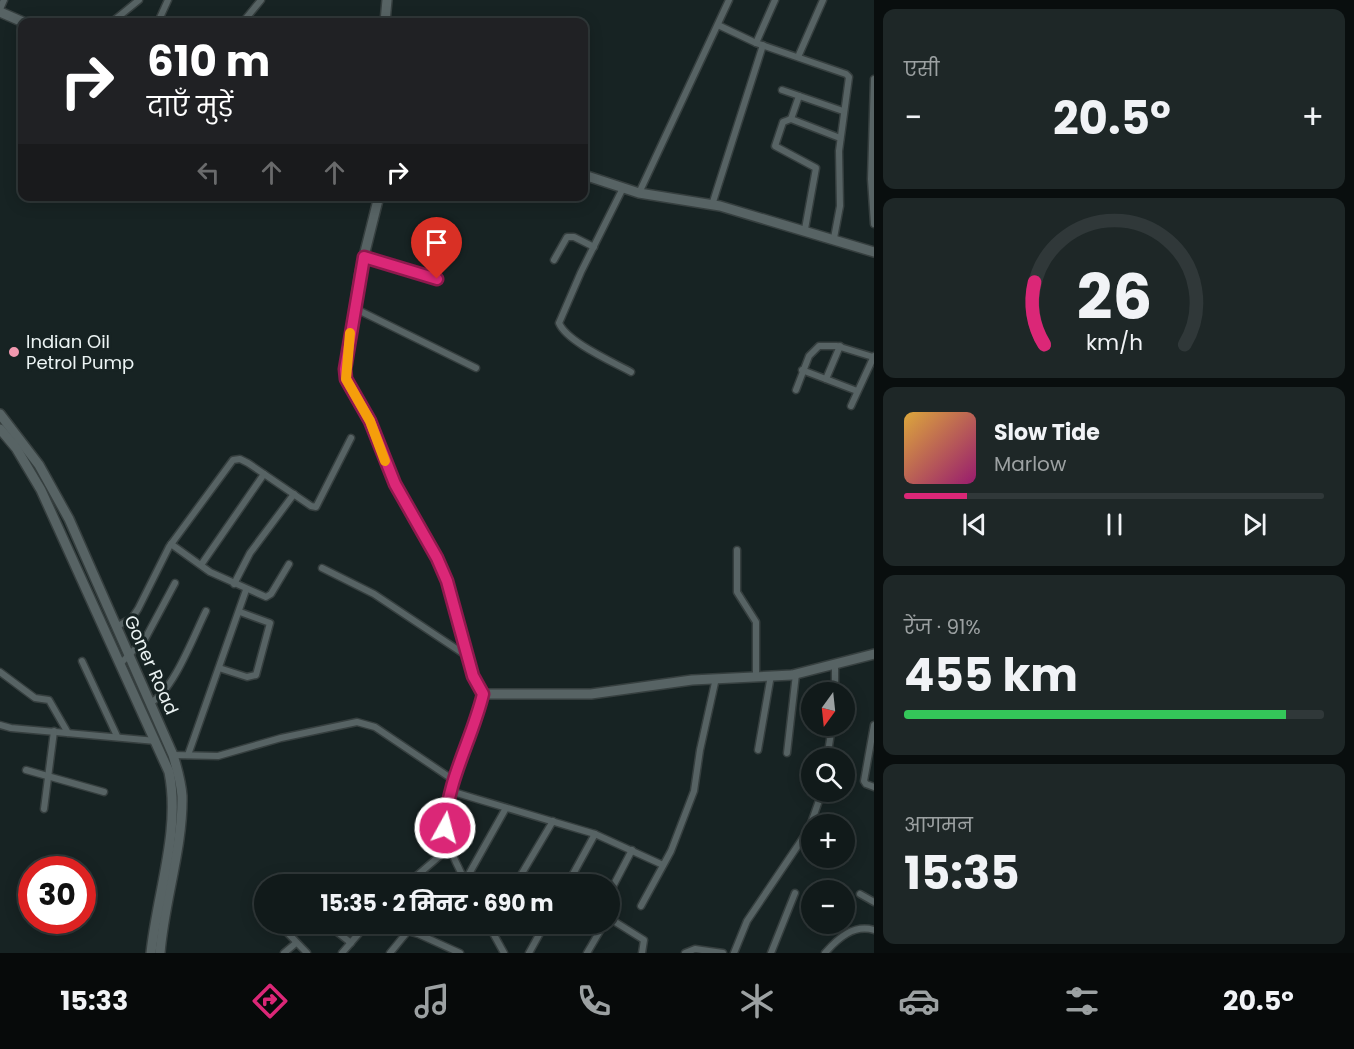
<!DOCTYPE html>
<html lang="hi">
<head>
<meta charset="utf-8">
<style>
  body { margin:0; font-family:Poppins,"Noto Sans Devanagari",sans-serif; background:#1e2727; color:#f1f3f6; height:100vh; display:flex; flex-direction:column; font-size:22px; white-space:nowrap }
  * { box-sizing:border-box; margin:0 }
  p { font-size:20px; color:#9ca1a2 }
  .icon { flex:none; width:33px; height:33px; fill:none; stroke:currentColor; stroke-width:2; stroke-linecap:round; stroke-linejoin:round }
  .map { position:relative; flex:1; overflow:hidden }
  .drawer { display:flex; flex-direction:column; gap:9px; padding:9px; background:#090e0e; width:480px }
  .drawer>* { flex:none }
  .hud { position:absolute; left:18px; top:18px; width:570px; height:183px; border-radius:12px; box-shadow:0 3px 15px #0003,0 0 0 2px #303839; background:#202124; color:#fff; overflow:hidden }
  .needle { width:39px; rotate:195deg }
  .fabs { position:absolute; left:801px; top:682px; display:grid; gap:12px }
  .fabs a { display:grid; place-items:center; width:54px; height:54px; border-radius:50%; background:#111a1a; box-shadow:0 3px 15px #0003,0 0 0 2px #303839; font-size:30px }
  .speed { position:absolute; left:18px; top:856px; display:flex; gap:12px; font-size:30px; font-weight:700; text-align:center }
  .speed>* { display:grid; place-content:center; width:78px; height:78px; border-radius:50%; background:#111a1a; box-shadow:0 3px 15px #0003,0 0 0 2px #303839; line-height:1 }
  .speed .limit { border:9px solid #d22; background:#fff; color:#111 }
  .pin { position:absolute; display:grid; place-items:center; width:51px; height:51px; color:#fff; margin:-62px -26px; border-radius:50% 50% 50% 0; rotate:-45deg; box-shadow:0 0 6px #0007 }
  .pin .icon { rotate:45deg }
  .me { position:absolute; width:66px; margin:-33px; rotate:7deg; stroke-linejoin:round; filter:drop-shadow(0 0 4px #0008) }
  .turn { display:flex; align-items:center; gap:21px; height:126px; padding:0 30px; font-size:27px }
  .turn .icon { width:78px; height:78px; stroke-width:2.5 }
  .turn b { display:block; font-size:42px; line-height:51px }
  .lanes { display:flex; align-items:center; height:57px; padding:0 30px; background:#0003; justify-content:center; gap:30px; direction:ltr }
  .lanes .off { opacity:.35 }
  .big { font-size:45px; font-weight:700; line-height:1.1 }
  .drawer .tile { flex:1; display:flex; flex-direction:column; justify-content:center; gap:9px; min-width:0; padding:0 21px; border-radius:12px; background:#1e2727 }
  .drawer .dial { align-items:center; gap:0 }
  .dial svg { height:156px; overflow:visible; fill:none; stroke:#303839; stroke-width:7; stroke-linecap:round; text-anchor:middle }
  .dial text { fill:#f1f3f6; stroke:none }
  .song { display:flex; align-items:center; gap:18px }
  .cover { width:72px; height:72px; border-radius:9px; background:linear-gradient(135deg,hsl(40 70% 55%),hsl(320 70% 35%)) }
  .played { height:6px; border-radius:3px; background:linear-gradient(90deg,#db2777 15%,#303839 15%) }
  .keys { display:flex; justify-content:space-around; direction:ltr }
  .heat { display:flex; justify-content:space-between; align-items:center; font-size:33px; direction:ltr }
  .charge { height:9px; border-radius:4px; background:linear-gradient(90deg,#34c759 91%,#303839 0) }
  .trip { position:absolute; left:254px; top:874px; width:366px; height:60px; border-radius:30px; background:#111a1a; box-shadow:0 3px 15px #0003,0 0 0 2px #303839; font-weight:700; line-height:60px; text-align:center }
  .menu { display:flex; height:96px; justify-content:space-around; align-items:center; background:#070a0a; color:#9ca1a2 }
  .menu .icon { width:42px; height:42px }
  .menu .current { color:#db2777 }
  .menu b { font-size:27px; color:#f1f3f6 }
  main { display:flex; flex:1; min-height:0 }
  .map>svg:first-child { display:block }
</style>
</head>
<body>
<main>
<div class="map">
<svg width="874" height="953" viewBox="0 0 874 953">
  <rect width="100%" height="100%" fill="#172323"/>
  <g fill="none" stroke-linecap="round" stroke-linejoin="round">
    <g stroke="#363f3f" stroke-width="9">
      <g id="street">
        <path d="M 0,9 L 4,0"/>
        <path d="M 112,22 L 139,0"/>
        <path d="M 158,22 L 168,0"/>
        <path d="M 243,22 L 261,0"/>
        <path d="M 718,25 L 756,43 L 846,74 L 849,77 L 839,151 L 840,206 L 834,238"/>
        <path d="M 756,43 L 775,0"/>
        <path d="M 798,57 L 823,0"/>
        <path d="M 874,79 L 871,179 L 874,224"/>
        <path d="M 782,90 L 843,111"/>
        <path d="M 791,119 L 799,96"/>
        <path d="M 623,188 L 581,272 L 559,323 C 567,342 613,362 631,372"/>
        <path d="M 639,193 L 729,0"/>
        <path d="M 712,205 L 763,45"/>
        <path d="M 805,229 L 816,168 L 775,146 L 783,122 L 791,119 L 840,138"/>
        <path d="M 364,257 L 437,279"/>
        <path d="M 554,260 L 567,237 L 574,237 L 594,247"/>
        <path d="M 354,308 L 476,368"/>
        <path d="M 802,370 L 857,391"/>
        <path d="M 826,379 L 840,346"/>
        <path d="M 796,390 L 809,356 L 819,346 L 837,346 L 873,357"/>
        <path d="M 851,406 L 874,356"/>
        <path d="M 171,544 L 210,572 L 266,597 L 271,594 L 289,564"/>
        <path d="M 737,550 L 737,592 L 756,622 L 756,676"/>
        <path d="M 201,565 L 264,474"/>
        <path d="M 322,568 L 374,594 L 467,656"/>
        <path d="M 234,584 L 250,553 L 294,494"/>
        <path d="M 116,627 L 132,618 L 138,609 L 169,547 L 233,460 L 240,459 L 248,463 L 311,506 L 316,507 L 351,438"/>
        <path d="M 82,661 L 117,736"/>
        <path d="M 121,663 L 145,639 L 175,583"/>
        <path d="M 835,664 L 835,693"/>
        <path d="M 219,668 L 247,677 L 256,675 L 270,623 L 240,612"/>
        <path d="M 0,672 L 35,698 L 49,700 L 68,733"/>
        <path d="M 150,703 C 173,692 194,635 206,611"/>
        <path d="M 0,725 L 11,728 L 156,741"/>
        <path d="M 874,725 L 864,781 L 866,784 L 874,787"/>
        <path d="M 758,750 L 771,675"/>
        <path d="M 787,753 L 796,674"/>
        <path d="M 173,755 L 218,756 L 281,738 L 357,722 L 375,727 L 452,779"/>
        <path d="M 188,755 L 246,590"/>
        <path d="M 827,759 L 832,726"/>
        <path d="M 26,770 L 104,792"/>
        <path d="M 450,791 L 595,834 L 663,865"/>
        <path d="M 44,809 L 54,731"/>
        <path d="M 571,877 L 583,885"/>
        <path d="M 465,881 L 506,808"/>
        <path d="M 406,885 L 450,847"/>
        <path d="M 467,885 C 460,870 451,854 446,838 C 435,797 473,735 483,694"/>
        <path d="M 515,885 L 553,821"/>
        <path d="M 567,885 L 595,834"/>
        <path d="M 609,894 L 632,850"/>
        <path d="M 860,894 L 874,902"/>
        <path d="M 609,901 L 613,908 L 609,916"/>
        <path d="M 641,906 L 671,851 L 694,791 L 700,750 L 716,678"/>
        <path d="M 609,918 L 644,940 L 642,953"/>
        <path d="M 279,924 L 307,953"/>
        <path d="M 327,924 L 351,943"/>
        <path d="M 384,924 L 418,934 L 460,953"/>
        <path d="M 488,924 L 504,953"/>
        <path d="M 284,953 L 296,943"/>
        <path d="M 342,953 L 367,924"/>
        <path d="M 390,953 L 408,931"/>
        <path d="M 529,953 L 545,924"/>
        <path d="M 587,953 L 604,924"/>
        <path d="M 685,953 L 695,949 L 723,953"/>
        <path d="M 734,953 L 747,921 L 809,829 L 822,792"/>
        <path d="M 771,953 L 795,893"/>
        <path d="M 825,953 C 838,938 854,924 874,930"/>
      </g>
    </g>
    <g stroke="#363f3f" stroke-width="12">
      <g id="secondary">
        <path d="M 0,12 L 23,22"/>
        <path d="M 385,22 L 387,0"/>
        <path d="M 584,175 L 639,193 L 720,206 L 874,252"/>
        <path d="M 379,196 L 360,272 L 345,369 L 347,379 L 370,421 L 395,484 L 437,558 L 447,581 L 473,676 L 483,694 L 591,694 L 692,680 L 792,675 L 874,654"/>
        <path d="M 0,414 L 39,465 L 69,519 L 173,755 C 177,768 181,782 182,796 C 183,847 164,901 160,953"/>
        <path d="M 0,429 L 16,448 L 41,490 L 169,772 C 181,830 157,894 151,953"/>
      </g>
    </g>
    <use href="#street" stroke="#576364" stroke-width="6"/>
    <use href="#secondary" stroke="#576364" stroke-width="9"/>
  </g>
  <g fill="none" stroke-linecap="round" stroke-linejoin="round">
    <g stroke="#8e194d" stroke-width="15">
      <path id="route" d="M 437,279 L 364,257 L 345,369 L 346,379 L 370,421 L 395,484 L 437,558 L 447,581 L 473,676 L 483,694 C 472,740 447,780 445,828"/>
    </g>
    <use href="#route" stroke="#db2777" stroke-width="10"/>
    <path stroke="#f59e0b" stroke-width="10" d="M 350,333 L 346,379 L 370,421 L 385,461"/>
  </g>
  <circle fill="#f29ab0" stroke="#172323" stroke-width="2" cx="14" cy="352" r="6"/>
  <g text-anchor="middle" stroke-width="6" stroke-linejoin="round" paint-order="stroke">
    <g font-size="18" fill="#ecf4f4" stroke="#172323" text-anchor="start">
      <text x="26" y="348">Indian Oil<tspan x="26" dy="21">Petrol Pump</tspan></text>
    </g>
    <g font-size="18" fill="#ecf4f4" stroke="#172323">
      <text transform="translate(151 665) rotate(66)" y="6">Goner Road</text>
    </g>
  </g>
</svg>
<div class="fabs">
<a><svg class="needle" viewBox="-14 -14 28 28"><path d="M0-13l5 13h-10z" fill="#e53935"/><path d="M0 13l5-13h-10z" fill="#9ca1a2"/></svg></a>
<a><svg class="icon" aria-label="search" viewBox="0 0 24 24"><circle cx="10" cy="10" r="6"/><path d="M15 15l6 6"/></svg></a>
<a>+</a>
<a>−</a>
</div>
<div class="speed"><div class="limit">30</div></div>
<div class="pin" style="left:437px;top:279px;background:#d93025"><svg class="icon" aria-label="arrive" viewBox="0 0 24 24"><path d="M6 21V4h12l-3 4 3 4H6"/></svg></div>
<svg class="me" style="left:445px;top:828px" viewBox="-20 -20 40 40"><circle r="17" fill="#db2777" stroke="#fff" stroke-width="3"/><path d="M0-11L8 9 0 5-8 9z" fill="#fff"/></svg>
<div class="trip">15:35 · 2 मिनट · 690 m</div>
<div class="hud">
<div class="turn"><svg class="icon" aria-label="right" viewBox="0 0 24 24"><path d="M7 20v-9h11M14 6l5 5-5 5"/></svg><div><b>610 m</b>दाएँ मुड़ें</div></div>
<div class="lanes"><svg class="icon off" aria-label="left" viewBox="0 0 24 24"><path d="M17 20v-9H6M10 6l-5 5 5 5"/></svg><svg class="icon off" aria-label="ahead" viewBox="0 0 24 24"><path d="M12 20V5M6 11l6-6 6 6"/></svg><svg class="icon off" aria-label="ahead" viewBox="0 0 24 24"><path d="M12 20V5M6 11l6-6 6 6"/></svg><svg class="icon" aria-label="right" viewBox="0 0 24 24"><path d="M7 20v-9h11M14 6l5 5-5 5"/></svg></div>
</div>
</div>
<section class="drawer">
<div class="tile"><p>एसी</p>
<div class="heat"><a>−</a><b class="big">20.5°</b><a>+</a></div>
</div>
<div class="tile dial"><svg viewBox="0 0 100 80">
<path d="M14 69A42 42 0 1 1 86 69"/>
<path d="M14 69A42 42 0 0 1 9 37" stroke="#db2777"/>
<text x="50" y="56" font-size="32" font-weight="700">26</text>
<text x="50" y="72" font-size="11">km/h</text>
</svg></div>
<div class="tile">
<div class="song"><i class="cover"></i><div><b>Slow Tide</b><p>Marlow</p></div></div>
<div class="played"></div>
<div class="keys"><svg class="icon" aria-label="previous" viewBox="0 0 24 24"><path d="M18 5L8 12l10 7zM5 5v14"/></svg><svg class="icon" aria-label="pause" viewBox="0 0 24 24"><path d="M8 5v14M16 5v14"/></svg><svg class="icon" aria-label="next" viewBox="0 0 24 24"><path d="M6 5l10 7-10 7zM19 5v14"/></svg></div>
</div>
<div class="tile"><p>रेंज · 91%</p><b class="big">455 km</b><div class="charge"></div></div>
<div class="tile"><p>आगमन</p><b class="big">15:35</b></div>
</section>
</main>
<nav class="menu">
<b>15:33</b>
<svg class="icon current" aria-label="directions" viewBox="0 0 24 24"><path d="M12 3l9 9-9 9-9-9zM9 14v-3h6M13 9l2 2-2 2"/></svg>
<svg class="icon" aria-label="music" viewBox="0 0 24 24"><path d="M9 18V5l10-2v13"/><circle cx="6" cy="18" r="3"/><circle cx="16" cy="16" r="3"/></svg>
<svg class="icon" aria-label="phone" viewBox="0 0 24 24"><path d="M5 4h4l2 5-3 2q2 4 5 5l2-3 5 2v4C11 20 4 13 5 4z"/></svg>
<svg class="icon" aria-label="climate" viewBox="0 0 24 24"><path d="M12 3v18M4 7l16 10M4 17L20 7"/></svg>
<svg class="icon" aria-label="car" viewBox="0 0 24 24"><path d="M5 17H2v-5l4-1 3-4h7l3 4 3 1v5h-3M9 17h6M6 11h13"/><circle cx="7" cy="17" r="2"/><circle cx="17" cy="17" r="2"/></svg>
<svg class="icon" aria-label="filters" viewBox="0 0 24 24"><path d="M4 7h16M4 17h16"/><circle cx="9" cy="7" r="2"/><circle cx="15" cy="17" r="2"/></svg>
<b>20.5°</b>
</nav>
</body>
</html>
